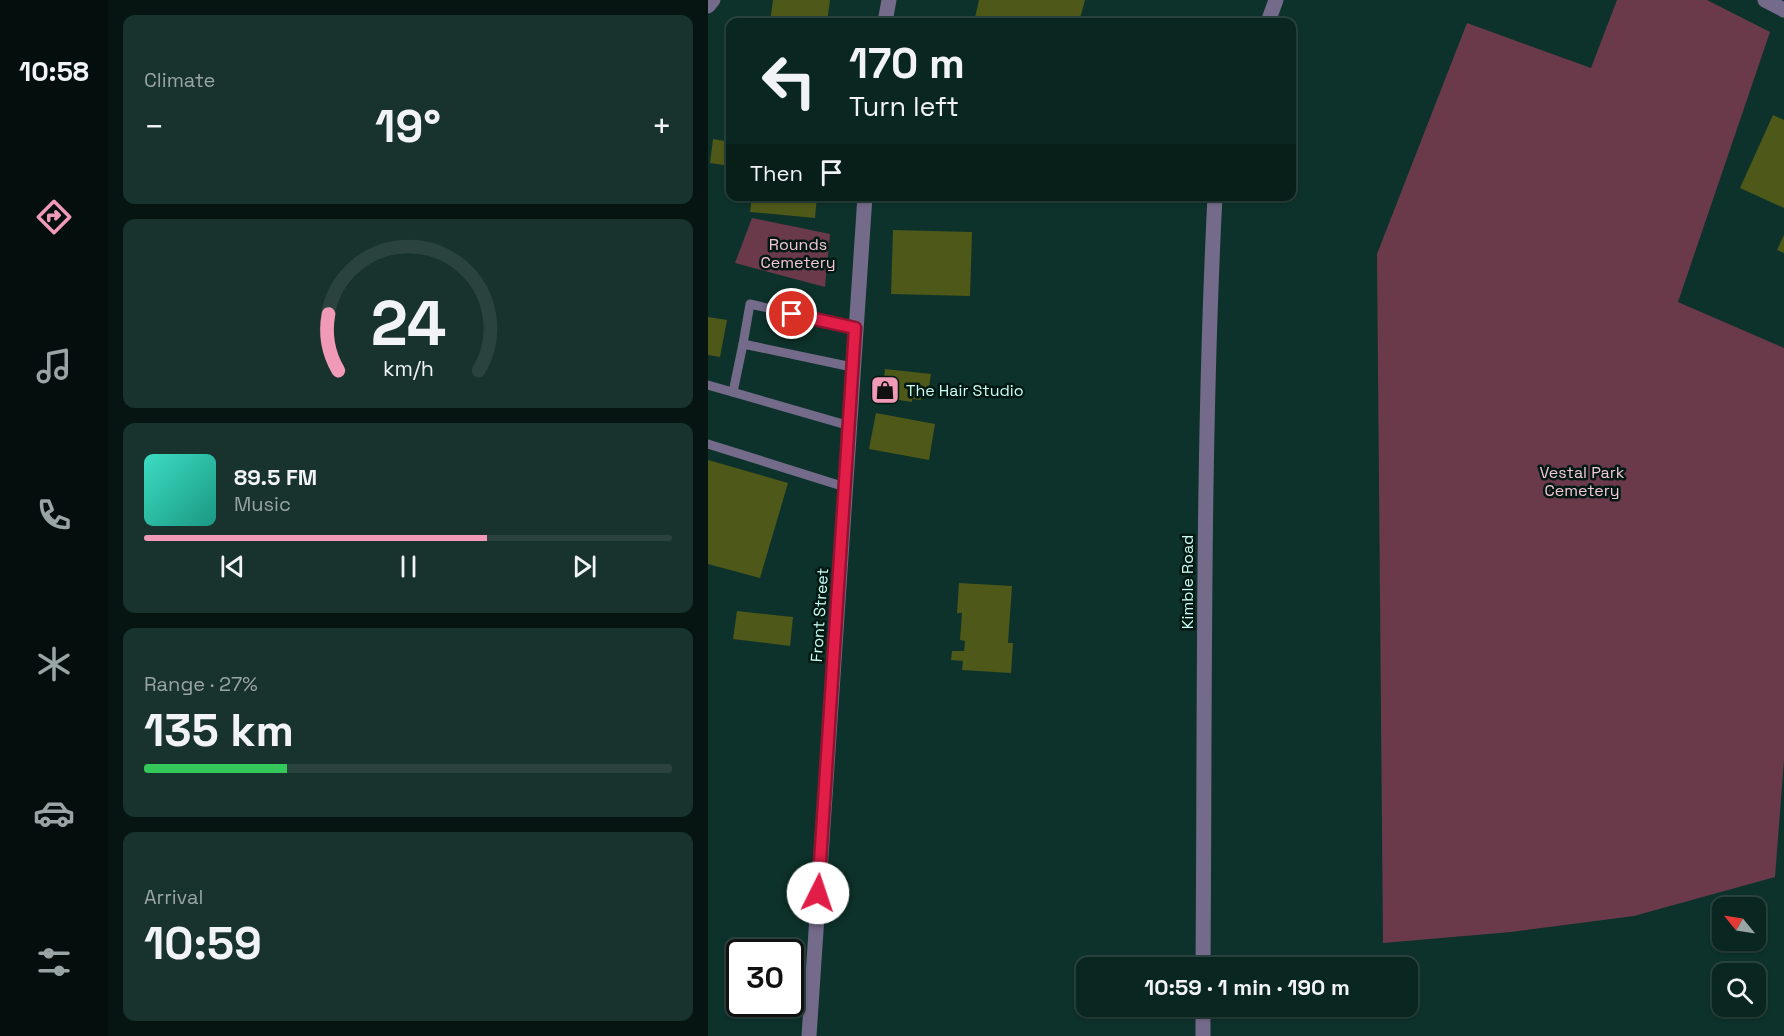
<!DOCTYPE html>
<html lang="en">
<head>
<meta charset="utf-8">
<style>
  body { margin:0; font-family:"Space Grotesk",sans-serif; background:#18322d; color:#f1f3f6; height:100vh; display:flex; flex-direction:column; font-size:22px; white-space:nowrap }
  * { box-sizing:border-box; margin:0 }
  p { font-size:20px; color:#99a5a5 }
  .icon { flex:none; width:33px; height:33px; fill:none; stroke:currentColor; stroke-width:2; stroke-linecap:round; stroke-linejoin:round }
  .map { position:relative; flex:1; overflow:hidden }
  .side { display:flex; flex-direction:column; gap:15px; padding:15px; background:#061512; width:600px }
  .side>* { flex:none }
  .top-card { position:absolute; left:18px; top:18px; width:570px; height:183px; border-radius:12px; box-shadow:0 2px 4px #0004,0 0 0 2px #2a433e; background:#0a2620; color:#f1f3f6; overflow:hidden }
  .needle { width:39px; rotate:300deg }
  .buttons { position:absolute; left:1004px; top:897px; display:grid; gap:12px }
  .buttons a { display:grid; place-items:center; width:54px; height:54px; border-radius:12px; background:#0a2620; box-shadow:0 2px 4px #0004,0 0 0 2px #2a433e; font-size:30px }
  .speed { position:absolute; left:18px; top:939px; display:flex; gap:12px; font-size:30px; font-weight:700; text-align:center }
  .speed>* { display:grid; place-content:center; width:78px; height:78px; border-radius:50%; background:#0a2620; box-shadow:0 2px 4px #0004,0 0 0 2px #2a433e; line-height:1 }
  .speed .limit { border:3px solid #111; border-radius:9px; background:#fff; color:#111 }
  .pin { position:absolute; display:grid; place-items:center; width:51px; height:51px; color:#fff; margin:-26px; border:3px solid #fff; border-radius:50%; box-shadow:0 2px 6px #0007 }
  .me { position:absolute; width:66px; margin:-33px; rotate:4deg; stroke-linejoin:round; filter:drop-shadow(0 0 4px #0008) }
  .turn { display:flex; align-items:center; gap:21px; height:126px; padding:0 24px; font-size:27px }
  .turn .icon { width:78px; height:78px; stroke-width:2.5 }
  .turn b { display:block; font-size:42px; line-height:51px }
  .then { display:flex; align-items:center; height:57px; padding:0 24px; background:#0003; gap:12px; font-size:22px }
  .big { font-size:45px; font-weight:700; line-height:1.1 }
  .side .tile { flex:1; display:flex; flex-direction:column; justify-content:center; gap:9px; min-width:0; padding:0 21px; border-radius:12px; background:#18322d }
  .side .dial { align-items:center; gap:0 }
  .dial svg { height:156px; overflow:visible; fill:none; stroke:#2a433e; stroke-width:7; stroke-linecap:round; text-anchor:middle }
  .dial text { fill:#f1f3f6; stroke:none }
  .song { display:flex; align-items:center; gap:18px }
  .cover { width:72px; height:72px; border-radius:9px; background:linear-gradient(135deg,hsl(170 70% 55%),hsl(170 70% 35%)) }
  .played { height:6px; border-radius:3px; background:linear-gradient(90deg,#f09ab7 65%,#2a433e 65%) }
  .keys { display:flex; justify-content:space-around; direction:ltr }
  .heat { display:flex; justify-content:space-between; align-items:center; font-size:33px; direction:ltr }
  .charge { height:9px; border-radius:4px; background:linear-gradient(90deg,#34c759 27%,#2a433e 0) }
  .trip { position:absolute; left:368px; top:957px; width:342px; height:60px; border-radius:12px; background:#0a2620; box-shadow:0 2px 4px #0004,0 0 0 2px #2a433e; font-weight:700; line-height:60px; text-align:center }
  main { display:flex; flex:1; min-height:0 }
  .tabs { display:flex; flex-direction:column; width:108px; justify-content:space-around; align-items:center; background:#040f0d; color:#99a5a5 }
  .tabs .icon { width:42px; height:42px }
  .tabs .on { color:#f09ab7 }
  .tabs b { font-size:27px; color:#f1f3f6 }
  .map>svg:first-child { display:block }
</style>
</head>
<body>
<main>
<nav class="tabs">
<b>10:58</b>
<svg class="icon on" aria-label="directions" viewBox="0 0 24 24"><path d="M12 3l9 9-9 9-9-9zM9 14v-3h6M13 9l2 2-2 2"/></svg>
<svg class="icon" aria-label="music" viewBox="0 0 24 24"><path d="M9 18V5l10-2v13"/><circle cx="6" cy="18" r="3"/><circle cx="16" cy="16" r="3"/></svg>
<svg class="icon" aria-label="phone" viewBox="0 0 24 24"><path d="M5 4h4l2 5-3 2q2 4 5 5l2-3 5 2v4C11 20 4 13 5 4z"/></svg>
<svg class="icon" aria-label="climate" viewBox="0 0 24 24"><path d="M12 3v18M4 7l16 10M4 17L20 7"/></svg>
<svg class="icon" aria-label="car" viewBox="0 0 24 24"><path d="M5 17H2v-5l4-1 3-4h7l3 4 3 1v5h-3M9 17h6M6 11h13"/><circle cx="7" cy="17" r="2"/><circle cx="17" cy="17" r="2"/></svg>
<svg class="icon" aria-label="filters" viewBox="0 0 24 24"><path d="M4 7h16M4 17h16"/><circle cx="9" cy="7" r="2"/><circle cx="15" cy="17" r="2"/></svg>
</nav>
<section class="side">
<div class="tile"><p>Climate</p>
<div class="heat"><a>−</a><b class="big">19°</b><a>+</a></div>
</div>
<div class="tile dial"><svg viewBox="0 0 100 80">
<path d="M14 69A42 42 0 1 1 86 69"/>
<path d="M14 69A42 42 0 0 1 9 40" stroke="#f09ab7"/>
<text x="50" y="56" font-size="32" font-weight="700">24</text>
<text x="50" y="72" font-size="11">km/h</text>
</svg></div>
<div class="tile">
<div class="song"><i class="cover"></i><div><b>89.5 FM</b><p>Music</p></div></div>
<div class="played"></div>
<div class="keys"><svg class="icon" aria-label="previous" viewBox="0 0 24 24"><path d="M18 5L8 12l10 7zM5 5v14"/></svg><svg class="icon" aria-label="pause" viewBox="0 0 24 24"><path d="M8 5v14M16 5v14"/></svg><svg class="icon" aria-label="next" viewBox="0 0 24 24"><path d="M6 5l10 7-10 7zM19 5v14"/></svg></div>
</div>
<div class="tile"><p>Range · 27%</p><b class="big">135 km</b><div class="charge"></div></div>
<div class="tile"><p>Arrival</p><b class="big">10:59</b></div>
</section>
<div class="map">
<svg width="1076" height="1036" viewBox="0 0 1076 1036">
  <rect width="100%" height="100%" fill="#0d322b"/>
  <g fill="#6a3a4b">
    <path d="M 909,0 L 999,0 L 1062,32 L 970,302 L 1076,348 L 1076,760 L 1067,877 L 926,916 L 803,932 L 675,943 L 669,254 L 759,23 L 883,68 Z"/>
    <path d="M 44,218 L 122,234 L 117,287 L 27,263 Z"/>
  </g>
  <g fill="#4e5818">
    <path d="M 65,0 L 122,0 L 119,22 L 62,22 Z"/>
    <path d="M 271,0 L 377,0 L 371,22 L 266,22 Z"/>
    <path d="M 1065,115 L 1076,120 L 1076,208 L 1032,188 Z"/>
    <path d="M 5,139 L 22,142 L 22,166 L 2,163 Z"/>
    <path d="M 44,196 L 109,196 L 107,218 L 42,212 Z"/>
    <path d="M 185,230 L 264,232 L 262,296 L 183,294 Z"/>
    <path d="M 1076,235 L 1076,253 L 1069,250 Z"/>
    <path d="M 0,317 L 19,320 L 12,357 L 0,355 Z"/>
    <path d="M 177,369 L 223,374 L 220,393 L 214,393 L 213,400 L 204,399 L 204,402 L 184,399 L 184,395 L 174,394 Z"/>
    <path d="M 168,413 L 227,424 L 221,460 L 161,449 Z"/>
    <path d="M 0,460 L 80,483 L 52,578 L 0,564 Z"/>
    <path d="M 251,583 L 304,586 L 300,643 L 305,643 L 303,673 L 254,670 L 255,661 L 243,660 L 244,651 L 256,651 L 257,641 L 252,640 L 254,613 L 249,613 Z"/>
    <path d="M 29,611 L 85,617 L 82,646 L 25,639 Z"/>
  </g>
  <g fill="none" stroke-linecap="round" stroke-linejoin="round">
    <g stroke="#746b8a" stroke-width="9">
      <path d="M 35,344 L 42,304 L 147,328"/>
      <path d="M 0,385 L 142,426"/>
      <path d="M 25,392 L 35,344 L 144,367"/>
      <path d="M 0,444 L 137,487"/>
    </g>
    <g stroke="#746b8a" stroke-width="15">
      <path d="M 0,6 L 5,0"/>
      <path d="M 177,22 L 181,0"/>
      <path d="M 560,22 L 568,0"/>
      <path d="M 495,968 C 497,711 494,453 507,196"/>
      <path d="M 101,1036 L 157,196"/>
      <path d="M 495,1036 L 495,1006"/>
    </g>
    <path stroke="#746b8a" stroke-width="15" d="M 1057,0 L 1076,10"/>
  </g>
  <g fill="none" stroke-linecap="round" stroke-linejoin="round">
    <g stroke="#92132f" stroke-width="15">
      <path id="route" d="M 84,314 L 147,328 L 110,893"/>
    </g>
    <use href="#route" stroke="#e11d48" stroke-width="10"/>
  </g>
  <defs>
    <g id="shop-square" transform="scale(1.5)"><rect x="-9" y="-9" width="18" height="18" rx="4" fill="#f09ab7" stroke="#011813"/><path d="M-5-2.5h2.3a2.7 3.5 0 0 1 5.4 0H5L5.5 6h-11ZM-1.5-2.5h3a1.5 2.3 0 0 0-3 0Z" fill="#111"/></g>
  </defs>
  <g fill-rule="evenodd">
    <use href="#shop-square" x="177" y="390"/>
  </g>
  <g text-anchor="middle" stroke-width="5" stroke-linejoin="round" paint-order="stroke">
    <g font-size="16" fill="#f6c7d5" stroke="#011813">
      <text x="90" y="250">Rounds<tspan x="90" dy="18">Cemetery</tspan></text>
      <text x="874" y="478">Vestal Park<tspan x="874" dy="18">Cemetery</tspan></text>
    </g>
    <g font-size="16" fill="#cbfef1" stroke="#011813" text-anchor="start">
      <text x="198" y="396">The Hair Studio</text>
    </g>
    <g font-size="16" fill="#cbfef1" stroke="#011813">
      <text transform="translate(479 582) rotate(-90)" y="6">Kimble Road</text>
      <text transform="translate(111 615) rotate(-86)" y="6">Front Street</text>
    </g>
  </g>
</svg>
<div class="buttons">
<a><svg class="needle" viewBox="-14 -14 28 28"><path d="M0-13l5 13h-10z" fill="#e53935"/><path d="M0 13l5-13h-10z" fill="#99a5a5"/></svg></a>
<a><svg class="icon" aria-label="search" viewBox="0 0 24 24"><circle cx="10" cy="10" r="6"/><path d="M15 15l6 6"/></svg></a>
</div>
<div class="speed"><div class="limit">30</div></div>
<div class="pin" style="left:84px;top:314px;background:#d93025"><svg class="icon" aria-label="arrive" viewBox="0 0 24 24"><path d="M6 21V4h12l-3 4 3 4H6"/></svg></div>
<svg class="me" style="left:110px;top:893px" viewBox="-20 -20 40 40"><circle r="19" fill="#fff"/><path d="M0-13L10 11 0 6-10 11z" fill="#e11d48"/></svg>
<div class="trip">10:59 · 1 min · 190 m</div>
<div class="top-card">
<div class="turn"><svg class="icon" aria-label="left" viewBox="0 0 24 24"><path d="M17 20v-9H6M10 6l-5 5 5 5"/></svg><div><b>170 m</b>Turn left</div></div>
<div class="then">Then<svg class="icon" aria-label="arrive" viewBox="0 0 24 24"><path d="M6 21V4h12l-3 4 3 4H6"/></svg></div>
</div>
</div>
</main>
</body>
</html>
